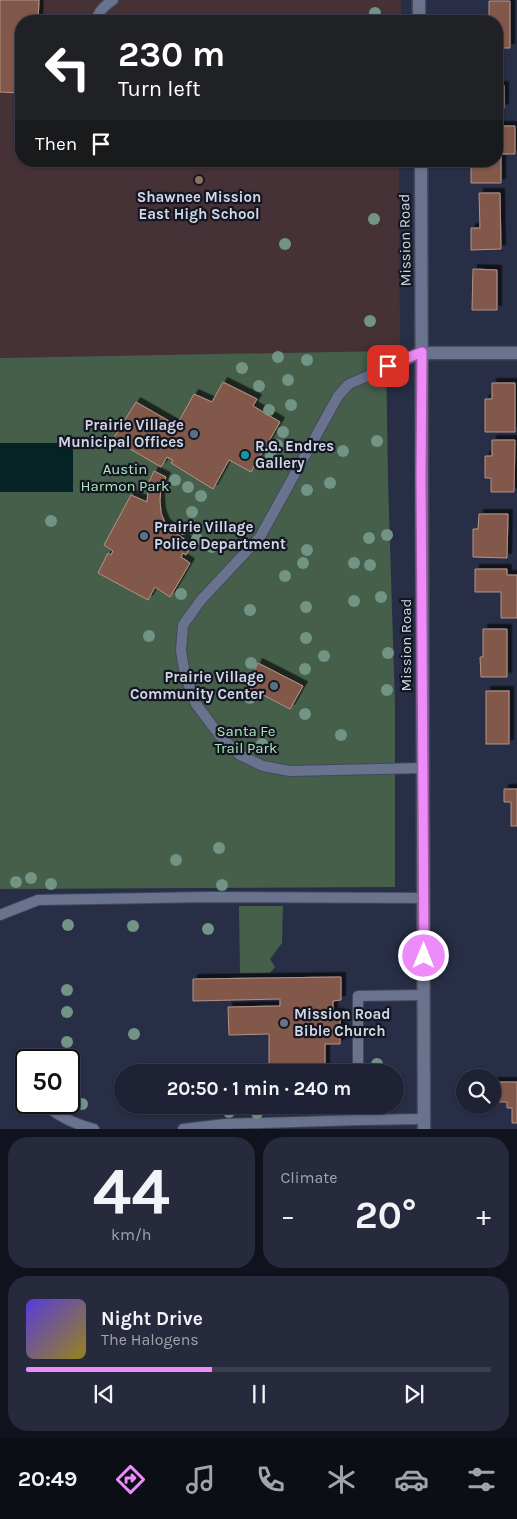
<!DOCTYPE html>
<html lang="en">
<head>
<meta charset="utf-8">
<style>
  body { margin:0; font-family:Karla,sans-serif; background:#262a3c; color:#f1f3f6; height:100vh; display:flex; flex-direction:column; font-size:19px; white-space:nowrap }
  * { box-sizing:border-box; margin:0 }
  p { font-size:16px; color:#a1a4ac }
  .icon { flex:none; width:28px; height:28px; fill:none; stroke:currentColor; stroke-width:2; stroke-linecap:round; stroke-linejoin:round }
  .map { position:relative; height:1129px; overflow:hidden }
  .panel { display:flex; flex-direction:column; gap:8px; padding:8px; background:#10131d; flex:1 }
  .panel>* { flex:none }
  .banner { position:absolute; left:15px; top:15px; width:488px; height:152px; border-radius:20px; box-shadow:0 1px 4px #0004,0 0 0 1px #3c3f4f; background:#202124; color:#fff; overflow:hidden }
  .buttons { position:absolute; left:456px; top:1069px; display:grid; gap:10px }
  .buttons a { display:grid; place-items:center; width:45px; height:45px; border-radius:50%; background:#1e2234; box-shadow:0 1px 4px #0004,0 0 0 1px #3c3f4f; font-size:25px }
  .speed { position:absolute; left:15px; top:1049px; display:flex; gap:10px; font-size:25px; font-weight:700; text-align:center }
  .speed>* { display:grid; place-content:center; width:65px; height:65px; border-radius:50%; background:#1e2234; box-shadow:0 1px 4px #0004,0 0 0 1px #3c3f4f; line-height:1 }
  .speed .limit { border:2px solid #111; border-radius:8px; background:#fff; color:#111 }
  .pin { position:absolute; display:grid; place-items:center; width:42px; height:42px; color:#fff; margin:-21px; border-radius:10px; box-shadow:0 2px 8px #0006 }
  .me { position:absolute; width:55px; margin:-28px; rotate:0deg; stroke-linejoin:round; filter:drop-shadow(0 0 4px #0008) }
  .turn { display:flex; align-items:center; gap:18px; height:105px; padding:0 20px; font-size:22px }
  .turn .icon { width:65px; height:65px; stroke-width:2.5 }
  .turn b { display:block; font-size:35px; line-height:42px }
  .then { display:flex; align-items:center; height:48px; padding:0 20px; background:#0003; gap:10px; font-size:19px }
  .big { font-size:38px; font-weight:700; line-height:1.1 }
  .panel .widget { flex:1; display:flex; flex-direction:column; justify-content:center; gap:8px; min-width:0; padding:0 18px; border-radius:20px; background:#262a3c }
  .panel .dial { align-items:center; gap:0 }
  .dial b { font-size:65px; line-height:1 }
  .song { display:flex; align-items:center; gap:15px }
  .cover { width:60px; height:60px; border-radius:8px; background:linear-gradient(135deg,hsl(250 70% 55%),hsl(50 70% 35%)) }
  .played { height:5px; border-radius:2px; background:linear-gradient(90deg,#ed8cf9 40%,#3c3f4f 40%) }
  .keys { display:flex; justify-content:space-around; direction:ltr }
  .heat { display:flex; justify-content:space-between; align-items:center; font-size:28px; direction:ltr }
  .panel .tiles { flex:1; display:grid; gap:8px; grid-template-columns:1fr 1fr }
  .widget:last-child { grid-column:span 2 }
  .trip { position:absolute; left:114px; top:1064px; width:290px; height:50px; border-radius:25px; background:#1e2234; box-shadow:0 1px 4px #0004,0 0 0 1px #3c3f4f; font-weight:700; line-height:50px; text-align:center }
  .tabs { display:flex; height:80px; justify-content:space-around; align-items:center; background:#0c0e15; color:#a1a4ac }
  .tabs .icon { width:35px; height:35px }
  .tabs .current { color:#ed8cf9 }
  .tabs b { font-size:22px; color:#f1f3f6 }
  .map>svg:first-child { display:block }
</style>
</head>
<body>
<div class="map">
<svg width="517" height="1129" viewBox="0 0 517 1129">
  <defs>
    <filter id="shadow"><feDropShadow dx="4.5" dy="-4.5" stdDeviation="0" flood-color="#0009"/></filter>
  </defs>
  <rect width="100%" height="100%" fill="#282e46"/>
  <path fill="#453136" d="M 0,0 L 401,0 L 401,21 L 21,21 L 21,161 L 399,161 L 400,351 L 0,358 Z"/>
  <g fill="#465f4b">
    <path d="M 386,351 L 388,480 L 395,706 L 395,887 L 0,889 L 0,358 Z"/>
    <path d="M 239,906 L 283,906 L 282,943 L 270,959 L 275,967 L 270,973 L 240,973 Z"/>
  </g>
  <rect fill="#052324" x="0" y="443" width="73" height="49"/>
  <g fill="#815949" stroke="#b49386" filter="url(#shadow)">
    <path d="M 0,0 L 39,0 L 38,21 L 21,21 L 21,93 L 0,92 Z"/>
    <path d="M 489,1 L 510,1 L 510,48 L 496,48 L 496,21 L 489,21 Z"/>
    <rect x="496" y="86" width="8" height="22"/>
    <path d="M 496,126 L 515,126 L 515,154 L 501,154 L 501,183 L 471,183 L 471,161 L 496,161 Z"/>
    <path d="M 479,193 L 500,193 L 501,249 L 471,250 L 471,228 L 480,228 Z"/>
    <path d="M 473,269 L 497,270 L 497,310 L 472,310 Z"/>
    <path d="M 223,382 L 257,399 L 253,406 L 280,422 L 251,472 L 229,460 L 213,489 L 171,463 L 173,460 L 167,457 L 161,467 L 113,439 L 136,402 L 183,429 L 186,427 L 179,421 L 194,394 L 212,402 Z"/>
    <path d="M 492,383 L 515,383 L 515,432 L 485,432 L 485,399 L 492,399 Z"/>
    <path d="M 492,440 L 515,440 L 514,492 L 491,492 L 491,478 L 485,478 L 485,456 L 492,456 Z"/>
    <path d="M 154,471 L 166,477 L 161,489 L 160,500 L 161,513 L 165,523 L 177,534 L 192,544 L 186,555 L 183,553 L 181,557 L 190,563 L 170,597 L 155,587 L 148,600 L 98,573 L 108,553 L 111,555 L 113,551 L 104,545 L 131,495 L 147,502 L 149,482 Z"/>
    <path d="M 479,514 L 508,514 L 507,558 L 473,557 L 473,529 L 478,529 Z"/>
    <path d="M 475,569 L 507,569 L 507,575 L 517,575 L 517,618 L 501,618 L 501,592 L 475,592 Z"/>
    <path d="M 483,629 L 507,629 L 507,677 L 481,677 L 480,657 L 483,657 Z"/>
    <path d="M 258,663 L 303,686 L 290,709 L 246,686 Z"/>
    <rect x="486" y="691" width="23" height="53"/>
    <path d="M 504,789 L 517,789 L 517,826 L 511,826 L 511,802 L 504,802 Z"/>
    <path d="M 341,977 L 341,1000 L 333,1001 L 333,1013 L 340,1013 L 340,1044 L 325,1044 L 325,1072 L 269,1072 L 269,1034 L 229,1035 L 228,1007 L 280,1006 L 280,999 L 193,1001 L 193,979 Z"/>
    <path d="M 492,1082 L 517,1082 L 517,1123 L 512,1123 L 512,1108 L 507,1108 L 507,1102 L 492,1102 Z"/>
  </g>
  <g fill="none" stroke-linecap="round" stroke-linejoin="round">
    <g stroke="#43485c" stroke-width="12">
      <g id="lane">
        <path d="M 96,21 C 98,12 105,5 113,0"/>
        <path d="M 422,353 L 349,384 L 338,396 L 260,537 L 201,600 L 183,625 L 181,651 L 185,675 L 196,704 L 220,736 L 240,755 L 263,766 L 290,771 L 424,768"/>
        <path d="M 0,915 L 38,900 L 209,897 L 424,898"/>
        <path d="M 358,1072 L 358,996 L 424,995"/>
        <path d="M 42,1102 C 57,1116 74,1124 94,1129"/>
        <path d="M 358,1105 L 358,1120 L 424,1119"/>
        <path d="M 183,1129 L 226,1124 L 358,1120"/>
      </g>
    </g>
    <g stroke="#43485c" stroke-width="15">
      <path id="street" d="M 422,353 L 517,353"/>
    </g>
    <g stroke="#43485c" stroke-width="15">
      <g id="secondary">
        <path d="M 419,0 L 419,21"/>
        <path d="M 421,161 L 424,1129"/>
      </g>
    </g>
    <use href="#lane" stroke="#6a738e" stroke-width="10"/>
    <use href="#street" stroke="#6a738e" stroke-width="12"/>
    <use href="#secondary" stroke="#6a738e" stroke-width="12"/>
  </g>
  <g fill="#719485">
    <circle cx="375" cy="13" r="6"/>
    <circle cx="374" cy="219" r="6"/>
    <circle cx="285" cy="244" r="6"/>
    <circle cx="370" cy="321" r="6"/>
    <circle cx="278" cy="357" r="6"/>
    <circle cx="307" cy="360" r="6"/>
    <circle cx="242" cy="368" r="6"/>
    <circle cx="288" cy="380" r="6"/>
    <circle cx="259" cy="386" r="6"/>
    <circle cx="291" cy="405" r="6"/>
    <circle cx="269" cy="410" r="6"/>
    <circle cx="283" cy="432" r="6"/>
    <circle cx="377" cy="441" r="6"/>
    <circle cx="277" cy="445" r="6"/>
    <circle cx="343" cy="451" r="6"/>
    <circle cx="271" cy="456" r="6"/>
    <circle cx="175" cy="480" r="6"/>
    <circle cx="330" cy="483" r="6"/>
    <circle cx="188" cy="487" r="6"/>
    <circle cx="307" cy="490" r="6"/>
    <circle cx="201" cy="496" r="6"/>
    <circle cx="192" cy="512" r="6"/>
    <circle cx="51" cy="521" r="6"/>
    <circle cx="183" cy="529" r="6"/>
    <circle cx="387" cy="535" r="6"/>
    <circle cx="369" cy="538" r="6"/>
    <circle cx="197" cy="539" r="6"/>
    <circle cx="212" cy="547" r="6"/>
    <circle cx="307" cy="550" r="6"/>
    <circle cx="303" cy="563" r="6"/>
    <circle cx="354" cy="563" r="6"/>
    <circle cx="370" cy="565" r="6"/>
    <circle cx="285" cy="576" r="6"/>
    <circle cx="181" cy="594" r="6"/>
    <circle cx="381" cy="597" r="6"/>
    <circle cx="354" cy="601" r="6"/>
    <circle cx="306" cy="607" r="6"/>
    <circle cx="250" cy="610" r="6"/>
    <circle cx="149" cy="636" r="6"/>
    <circle cx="306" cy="638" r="6"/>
    <circle cx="388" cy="653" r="6"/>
    <circle cx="324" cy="656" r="6"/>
    <circle cx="251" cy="663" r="6"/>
    <circle cx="305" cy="669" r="6"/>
    <circle cx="387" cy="690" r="6"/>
    <circle cx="250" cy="698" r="6"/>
    <circle cx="305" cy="714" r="6"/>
    <circle cx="341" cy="735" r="6"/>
    <circle cx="262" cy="744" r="6"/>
    <circle cx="219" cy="848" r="6"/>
    <circle cx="176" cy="860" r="6"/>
    <circle cx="31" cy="878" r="6"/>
    <circle cx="16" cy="882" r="6"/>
    <circle cx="51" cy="884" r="6"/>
    <circle cx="222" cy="885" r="6"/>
    <circle cx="68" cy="925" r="6"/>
    <circle cx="133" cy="926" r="6"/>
    <circle cx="208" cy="929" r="6"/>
    <circle cx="67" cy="990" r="6"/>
    <circle cx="67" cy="1012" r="6"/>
    <circle cx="134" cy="1034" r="6"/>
    <circle cx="67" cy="1042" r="6"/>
    <circle cx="377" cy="1064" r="6"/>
    <circle cx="82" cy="1104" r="6"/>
    <circle cx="229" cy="1112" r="6"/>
    <circle cx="257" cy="1113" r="6"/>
  </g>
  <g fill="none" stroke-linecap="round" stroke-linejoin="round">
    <g stroke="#9a5ba2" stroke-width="12">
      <path id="route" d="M 388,366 L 422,352 L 421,475 L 424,956"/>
    </g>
    <use href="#route" stroke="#ed8cf9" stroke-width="9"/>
  </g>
  <circle fill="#8d6e63" stroke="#141722" stroke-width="2" cx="199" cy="180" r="5"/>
  <g fill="#5c6f8a" stroke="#141722" stroke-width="2">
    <circle cx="194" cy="434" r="5"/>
    <circle cx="144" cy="536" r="5"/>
    <circle cx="274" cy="686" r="5"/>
  </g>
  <circle fill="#0f9aa8" stroke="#141722" stroke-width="2" cx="245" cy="455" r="5"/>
  <circle fill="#6b7280" stroke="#141722" stroke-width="2" cx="284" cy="1023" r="5"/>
  <g text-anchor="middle" stroke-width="4.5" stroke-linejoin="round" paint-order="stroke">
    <g font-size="15" font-weight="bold" fill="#d2d7e6" stroke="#141722" text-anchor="start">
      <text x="199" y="202" text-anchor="middle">Shawnee Mission<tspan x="199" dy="17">East High School</tspan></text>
      <text x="184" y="430" text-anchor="end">Prairie Village<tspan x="184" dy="17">Municipal Offices</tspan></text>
      <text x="255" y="451">R.G. Endres<tspan x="255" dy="17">Gallery</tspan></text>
      <text x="154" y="532">Prairie Village<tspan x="154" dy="17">Police Department</tspan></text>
      <text x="264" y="682" text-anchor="end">Prairie Village<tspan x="264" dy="17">Community Center</tspan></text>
      <text x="294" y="1019">Mission Road<tspan x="294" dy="17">Bible Church</tspan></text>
    </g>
    <g font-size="15" fill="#d2d7e6" stroke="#141722">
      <text transform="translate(405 240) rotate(-91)" y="5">Mission Road</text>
      <text transform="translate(406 645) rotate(-90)" y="5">Mission Road</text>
    </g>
    <g font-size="15" fill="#ace7b9" stroke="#141722">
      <text x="125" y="474">Austin<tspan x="125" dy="17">Harmon Park</tspan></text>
      <text x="246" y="736">Santa Fe<tspan x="246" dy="17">Trail Park</tspan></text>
    </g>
  </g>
</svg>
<div class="buttons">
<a><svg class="icon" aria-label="search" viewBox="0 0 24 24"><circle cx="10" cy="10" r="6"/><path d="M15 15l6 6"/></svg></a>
</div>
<div class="speed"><div class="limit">50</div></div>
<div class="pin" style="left:388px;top:366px;background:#d93025"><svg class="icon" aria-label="arrive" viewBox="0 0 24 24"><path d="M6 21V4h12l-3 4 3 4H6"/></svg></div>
<svg class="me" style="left:424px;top:956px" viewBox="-20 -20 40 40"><circle r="17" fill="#ed8cf9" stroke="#fff" stroke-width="3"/><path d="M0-11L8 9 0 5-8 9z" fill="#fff"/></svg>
<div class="trip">20:50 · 1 min · 240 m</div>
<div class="banner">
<div class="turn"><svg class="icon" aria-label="left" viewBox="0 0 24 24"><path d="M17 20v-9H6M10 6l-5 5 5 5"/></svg><div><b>230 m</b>Turn left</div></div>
<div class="then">Then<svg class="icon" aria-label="arrive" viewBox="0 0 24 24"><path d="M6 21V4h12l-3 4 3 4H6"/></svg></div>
</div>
</div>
<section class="panel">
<div class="tiles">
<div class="widget dial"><b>44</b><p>km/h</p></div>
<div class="widget"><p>Climate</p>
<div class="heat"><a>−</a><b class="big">20°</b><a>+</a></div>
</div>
<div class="widget">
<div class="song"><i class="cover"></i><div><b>Night Drive</b><p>The Halogens</p></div></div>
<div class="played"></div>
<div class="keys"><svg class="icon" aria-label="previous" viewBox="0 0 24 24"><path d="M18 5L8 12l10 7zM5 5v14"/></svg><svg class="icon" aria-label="pause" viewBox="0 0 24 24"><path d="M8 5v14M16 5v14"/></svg><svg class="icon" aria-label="next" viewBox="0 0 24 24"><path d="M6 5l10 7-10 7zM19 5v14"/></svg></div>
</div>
</div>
</section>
<nav class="tabs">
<b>20:49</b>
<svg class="icon current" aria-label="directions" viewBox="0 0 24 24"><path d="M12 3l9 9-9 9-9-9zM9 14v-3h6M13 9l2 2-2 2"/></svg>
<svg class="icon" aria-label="music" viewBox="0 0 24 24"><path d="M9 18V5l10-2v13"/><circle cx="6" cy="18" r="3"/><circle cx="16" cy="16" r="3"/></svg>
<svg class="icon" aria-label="phone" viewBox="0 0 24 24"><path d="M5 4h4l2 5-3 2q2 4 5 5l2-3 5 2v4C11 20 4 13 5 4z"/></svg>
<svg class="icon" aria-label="climate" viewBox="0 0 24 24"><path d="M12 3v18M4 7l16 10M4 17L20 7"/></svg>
<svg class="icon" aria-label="car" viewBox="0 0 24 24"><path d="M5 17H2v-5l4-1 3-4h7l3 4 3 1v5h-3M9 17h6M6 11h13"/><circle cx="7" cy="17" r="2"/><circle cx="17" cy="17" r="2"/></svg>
<svg class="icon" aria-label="filters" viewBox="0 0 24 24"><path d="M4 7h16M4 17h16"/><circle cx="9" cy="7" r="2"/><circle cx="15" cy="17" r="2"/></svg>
</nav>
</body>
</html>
